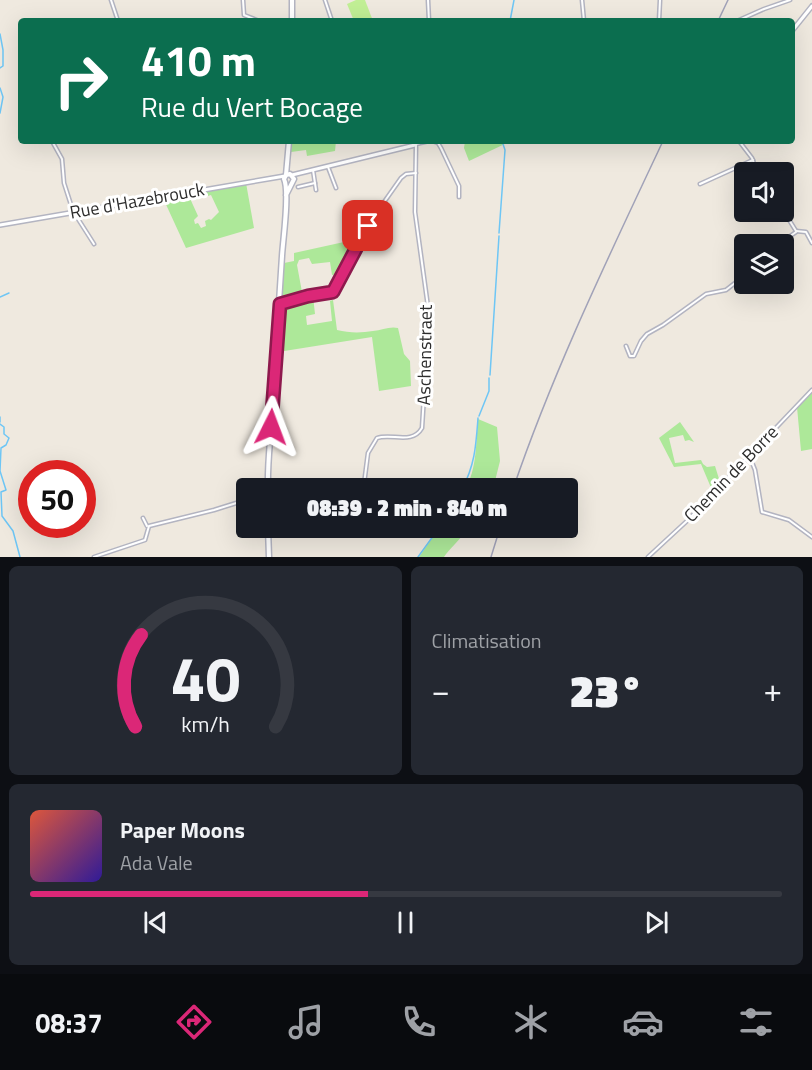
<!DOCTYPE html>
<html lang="fr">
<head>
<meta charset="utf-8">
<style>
  body { margin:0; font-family:"Titillium Web",sans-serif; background:#242831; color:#f1f3f6; height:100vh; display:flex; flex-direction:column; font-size:22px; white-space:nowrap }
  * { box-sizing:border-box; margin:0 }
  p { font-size:20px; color:#9ea1a6 }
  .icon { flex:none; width:33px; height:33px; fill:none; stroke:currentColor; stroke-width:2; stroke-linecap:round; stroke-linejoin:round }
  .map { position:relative; height:557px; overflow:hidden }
  .panel { display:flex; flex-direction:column; gap:9px; padding:9px; background:#0d0f14; flex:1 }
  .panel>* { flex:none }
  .top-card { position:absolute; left:18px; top:18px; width:777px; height:126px; border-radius:6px; box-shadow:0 6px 24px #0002; background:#0b6e4f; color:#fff; overflow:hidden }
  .tools { position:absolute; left:734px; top:162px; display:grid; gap:12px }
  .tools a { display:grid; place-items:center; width:60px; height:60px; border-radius:6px; background:#171b24; box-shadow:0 6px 24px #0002; font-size:30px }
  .speed { position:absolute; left:18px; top:460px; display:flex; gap:12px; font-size:30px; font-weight:700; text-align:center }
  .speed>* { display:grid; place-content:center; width:78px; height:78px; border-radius:50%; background:#171b24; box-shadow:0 6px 24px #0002; line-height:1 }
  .speed .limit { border:9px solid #d22; background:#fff; color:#111 }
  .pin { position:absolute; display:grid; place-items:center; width:51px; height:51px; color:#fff; margin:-26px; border-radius:12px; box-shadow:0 3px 9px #0006 }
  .me { position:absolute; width:66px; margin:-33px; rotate:3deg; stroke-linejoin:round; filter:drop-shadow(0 0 4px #0008) }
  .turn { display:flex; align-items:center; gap:21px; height:126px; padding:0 24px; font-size:27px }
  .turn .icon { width:78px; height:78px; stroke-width:2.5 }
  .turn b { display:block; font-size:42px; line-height:51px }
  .big { font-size:45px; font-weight:800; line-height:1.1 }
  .panel .tile { flex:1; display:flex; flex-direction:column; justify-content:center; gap:9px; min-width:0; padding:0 21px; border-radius:9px; background:#242831 }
  .panel .dial { align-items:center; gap:0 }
  .dial svg { height:156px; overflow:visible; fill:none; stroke:#363941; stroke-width:7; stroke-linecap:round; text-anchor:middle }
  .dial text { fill:#f1f3f6; stroke:none }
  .song { display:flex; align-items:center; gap:18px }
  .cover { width:72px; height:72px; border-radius:9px; background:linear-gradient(135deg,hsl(10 70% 55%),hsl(250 70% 35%)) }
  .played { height:6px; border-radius:3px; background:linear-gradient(90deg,#db2777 45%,#363941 45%) }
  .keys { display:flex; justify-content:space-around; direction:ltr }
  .heat { display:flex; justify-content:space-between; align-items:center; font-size:33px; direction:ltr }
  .panel .tiles { flex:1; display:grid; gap:9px; grid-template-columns:1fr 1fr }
  .tile:last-child { grid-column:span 2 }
  .trip { position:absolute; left:236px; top:478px; width:342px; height:60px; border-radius:6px; background:#171b24; box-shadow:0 6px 24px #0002; font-weight:800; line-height:60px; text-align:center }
  .dock { display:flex; height:96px; justify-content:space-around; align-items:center; background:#090b0e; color:#9ea1a6 }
  .dock .icon { width:42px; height:42px }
  .dock .current { color:#db2777 }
  .dock b { font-size:27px; color:#f1f3f6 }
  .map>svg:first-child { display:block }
</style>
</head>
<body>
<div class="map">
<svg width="812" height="557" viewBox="0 0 812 557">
  <rect width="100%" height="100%" fill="#efe9df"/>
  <g fill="#ade899">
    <path d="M 292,141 L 336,141 L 335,151 L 307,156 L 306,150 L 291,152 Z"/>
    <path d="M 465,141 L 511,141 L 469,161 L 464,148 Z"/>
    <path d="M 246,183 L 254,228 L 186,248 L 163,198 L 188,194 L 198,216 L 194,220 L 195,224 L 198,223 L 201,228 L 206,226 L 205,221 L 209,219 L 211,220 L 219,212 L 211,195 L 195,200 L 194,193 Z"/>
    <path d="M 344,242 L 343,245 L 354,250 L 341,274 L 332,275 L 330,262 L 312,264 L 309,258 L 299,260 L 297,265 L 302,292 L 310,291 L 312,293 L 282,302 L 284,263 L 294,261 L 294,253 Z"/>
    <path d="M 313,296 L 315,314 L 306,316 L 307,325 L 332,321 L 330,301 L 333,300 L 337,330 C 349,333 361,333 373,331 C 382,330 390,326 398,328 L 404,354 L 410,361 L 411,386 L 379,391 L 372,337 L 278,352 L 282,305 Z"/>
    <path d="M 812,391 L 812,449 L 801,451 L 797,407 Z"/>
    <path d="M 478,419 L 497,427 L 500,461 L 493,489 L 465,489 C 477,470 476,441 478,419 Z"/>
    <path d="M 680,422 L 694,442 L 689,440 L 685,441 L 683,435 L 669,438 L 675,463 L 701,460 L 703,464 L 707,467 L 715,466 L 720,482 L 712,490 L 701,464 L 674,467 L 659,438 Z"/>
    <path d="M 439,528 L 468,528 C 462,538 448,550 444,557 L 419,557 Z"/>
  </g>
  <path fill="#c1ef95" d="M 356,0 L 365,0 L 373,21 L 354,21 L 347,4 Z"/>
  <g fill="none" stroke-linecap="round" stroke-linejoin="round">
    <g stroke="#6ec6f5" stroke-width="1.5">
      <path d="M 510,21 L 514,0"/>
      <path d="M 0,34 L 3,50 L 3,66 L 0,68"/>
      <path d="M 0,88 L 3,97 L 0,113"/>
      <path d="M 499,233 L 505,150 L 502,141"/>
      <path d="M 0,297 L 9,293"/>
      <path d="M 490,375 L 499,236"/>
      <path d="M 479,416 L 489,391 L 489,378"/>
      <path d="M 0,417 L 0,422"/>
      <path d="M 0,424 L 4,427 L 4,434 L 9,438 L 6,445 L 1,448 L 0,471 L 6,490 L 1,492 L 2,516 L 13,531 L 20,557"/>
      <path d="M 462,489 C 475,465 476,445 478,418"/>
      <path d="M 418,557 L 439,528"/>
    </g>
    <g stroke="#b3b4c1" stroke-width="5">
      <g id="minor">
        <path d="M 111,0 L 118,21"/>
        <path d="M 243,0 L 244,15 L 259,21"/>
        <path d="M 325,0 L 332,21"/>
        <path d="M 428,0 L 429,21"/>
        <path d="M 582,0 L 584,21"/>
        <path d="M 659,21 L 660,0"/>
        <path d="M 737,21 L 764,9 L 790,0"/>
        <path d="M 52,141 L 62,159 L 64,183 L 73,211 L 94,244"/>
        <path d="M 432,141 L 438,143 L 441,148 L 459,186 L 459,197"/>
        <path d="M 739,141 L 752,158 L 757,172"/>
        <path d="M 328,167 L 336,188"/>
        <path d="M 313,170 L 316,190"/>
        <path d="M 700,184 L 753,160"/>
        <path d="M 298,187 L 315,183"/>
        <path d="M 783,210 L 796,231"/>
        <path d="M 360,217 L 362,222 L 368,226"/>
        <path d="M 796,231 L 806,232 L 812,243"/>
        <path d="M 779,244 L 796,232"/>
        <path d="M 280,304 L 333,291 L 363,232 L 401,178 L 406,174 L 416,173"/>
        <path d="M 626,346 L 630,356 L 634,356 L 641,341 L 647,334 L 663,325 L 706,294 L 726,290 L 744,276"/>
        <path d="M 749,455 L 755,470 L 762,512 L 789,520 L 812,537"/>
        <path d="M 328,489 L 336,481 L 364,484 L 368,453 L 377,438 C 392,433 412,445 422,428 L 429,314 L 415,212 L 416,144 L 429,141"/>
        <path d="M 143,518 L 147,526"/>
        <path d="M 94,557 L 145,540 L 149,526 L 214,510 L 246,500"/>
        <path d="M 648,557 L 688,520 L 812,390"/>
      </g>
    </g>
    <g stroke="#b3b4c1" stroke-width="6">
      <g id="tertiary">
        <path d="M 792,31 L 812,6"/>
        <path d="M 292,175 L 415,145 L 416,141"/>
        <path d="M 0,225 L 285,176"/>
      </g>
    </g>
    <g stroke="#b3b4c1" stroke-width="7">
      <g id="secondary">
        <path d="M 292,21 L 292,0"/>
        <path d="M 286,175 L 289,141"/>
        <path d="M 268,489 C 267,463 271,437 272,411 C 275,359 279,308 282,256 C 283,239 290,192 284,179 L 286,175 L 290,174 L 294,179 L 286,195"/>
        <path d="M 268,528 L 269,557"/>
      </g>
    </g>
    <use href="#minor" stroke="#fff" stroke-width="2"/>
    <use href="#tertiary" stroke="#fff" stroke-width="3"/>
    <use href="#secondary" stroke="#fff" stroke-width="4"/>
    <g stroke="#a1a2b8" stroke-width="1.5">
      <path d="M 718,21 L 728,0"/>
      <path d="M 513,489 C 554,369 609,256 663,141"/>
      <path d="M 491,557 L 500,528"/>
    </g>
  </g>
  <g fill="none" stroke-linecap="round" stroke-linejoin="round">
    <g stroke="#8e194d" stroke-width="15">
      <path id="route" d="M 271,427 L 280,304 L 308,296 L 333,292 L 368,226"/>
    </g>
    <use href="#route" stroke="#db2777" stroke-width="10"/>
  </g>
  <g text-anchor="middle" stroke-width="6" stroke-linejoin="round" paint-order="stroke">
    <g font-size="18" fill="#2d2d2d" stroke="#fff">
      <text transform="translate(137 201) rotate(-10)" y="6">Rue d'Hazebrouck</text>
      <text transform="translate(425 355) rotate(-89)" y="6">Aschenstraet</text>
      <text transform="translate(731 474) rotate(-46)" y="6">Chemin de Borre</text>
    </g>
  </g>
</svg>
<div class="tools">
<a><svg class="icon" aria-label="sound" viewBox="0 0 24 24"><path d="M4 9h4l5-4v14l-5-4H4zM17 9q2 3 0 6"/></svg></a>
<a><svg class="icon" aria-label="layers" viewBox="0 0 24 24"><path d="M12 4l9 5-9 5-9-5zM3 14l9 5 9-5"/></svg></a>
</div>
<div class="speed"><div class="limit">50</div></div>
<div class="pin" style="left:368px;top:226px;background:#d93025"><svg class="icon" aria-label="arrive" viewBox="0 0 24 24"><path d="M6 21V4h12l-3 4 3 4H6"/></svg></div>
<svg class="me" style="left:271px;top:427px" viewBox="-20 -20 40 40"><path d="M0-17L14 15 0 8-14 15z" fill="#db2777" stroke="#fff" stroke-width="4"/></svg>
<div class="trip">08:39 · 2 min · 840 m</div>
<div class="top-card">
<div class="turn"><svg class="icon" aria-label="right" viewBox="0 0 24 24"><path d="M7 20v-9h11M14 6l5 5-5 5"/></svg><div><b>410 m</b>Rue du Vert Bocage</div></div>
</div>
</div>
<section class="panel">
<div class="tiles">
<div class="tile dial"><svg viewBox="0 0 100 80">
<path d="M14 69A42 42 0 1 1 86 69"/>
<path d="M14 69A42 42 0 0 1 17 22" stroke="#db2777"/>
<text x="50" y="56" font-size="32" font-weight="700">40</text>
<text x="50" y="72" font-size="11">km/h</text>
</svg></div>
<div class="tile"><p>Climatisation</p>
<div class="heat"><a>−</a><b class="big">23°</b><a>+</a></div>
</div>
<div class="tile">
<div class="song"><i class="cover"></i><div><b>Paper Moons</b><p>Ada Vale</p></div></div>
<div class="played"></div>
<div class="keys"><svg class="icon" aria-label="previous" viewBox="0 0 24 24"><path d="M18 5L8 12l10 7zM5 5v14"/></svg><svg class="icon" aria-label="pause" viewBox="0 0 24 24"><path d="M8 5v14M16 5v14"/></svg><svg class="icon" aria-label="next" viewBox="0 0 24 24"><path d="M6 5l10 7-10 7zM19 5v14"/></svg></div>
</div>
</div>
</section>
<nav class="dock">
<b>08:37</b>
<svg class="icon current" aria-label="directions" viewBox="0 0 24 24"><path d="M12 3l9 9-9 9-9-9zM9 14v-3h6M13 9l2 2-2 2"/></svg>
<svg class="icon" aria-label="music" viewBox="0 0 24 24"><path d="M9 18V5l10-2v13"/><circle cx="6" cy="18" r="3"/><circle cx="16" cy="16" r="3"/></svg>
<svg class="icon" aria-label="phone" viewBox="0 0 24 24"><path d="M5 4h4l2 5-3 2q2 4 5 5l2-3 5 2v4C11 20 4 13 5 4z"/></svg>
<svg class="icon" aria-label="climate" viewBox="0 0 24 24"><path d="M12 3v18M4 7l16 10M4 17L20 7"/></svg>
<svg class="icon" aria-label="car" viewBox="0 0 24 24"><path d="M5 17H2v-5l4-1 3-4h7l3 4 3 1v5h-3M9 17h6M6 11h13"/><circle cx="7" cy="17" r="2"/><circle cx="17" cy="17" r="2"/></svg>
<svg class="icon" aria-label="filters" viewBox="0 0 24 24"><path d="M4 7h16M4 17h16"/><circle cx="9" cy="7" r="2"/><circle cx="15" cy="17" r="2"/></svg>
</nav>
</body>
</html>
